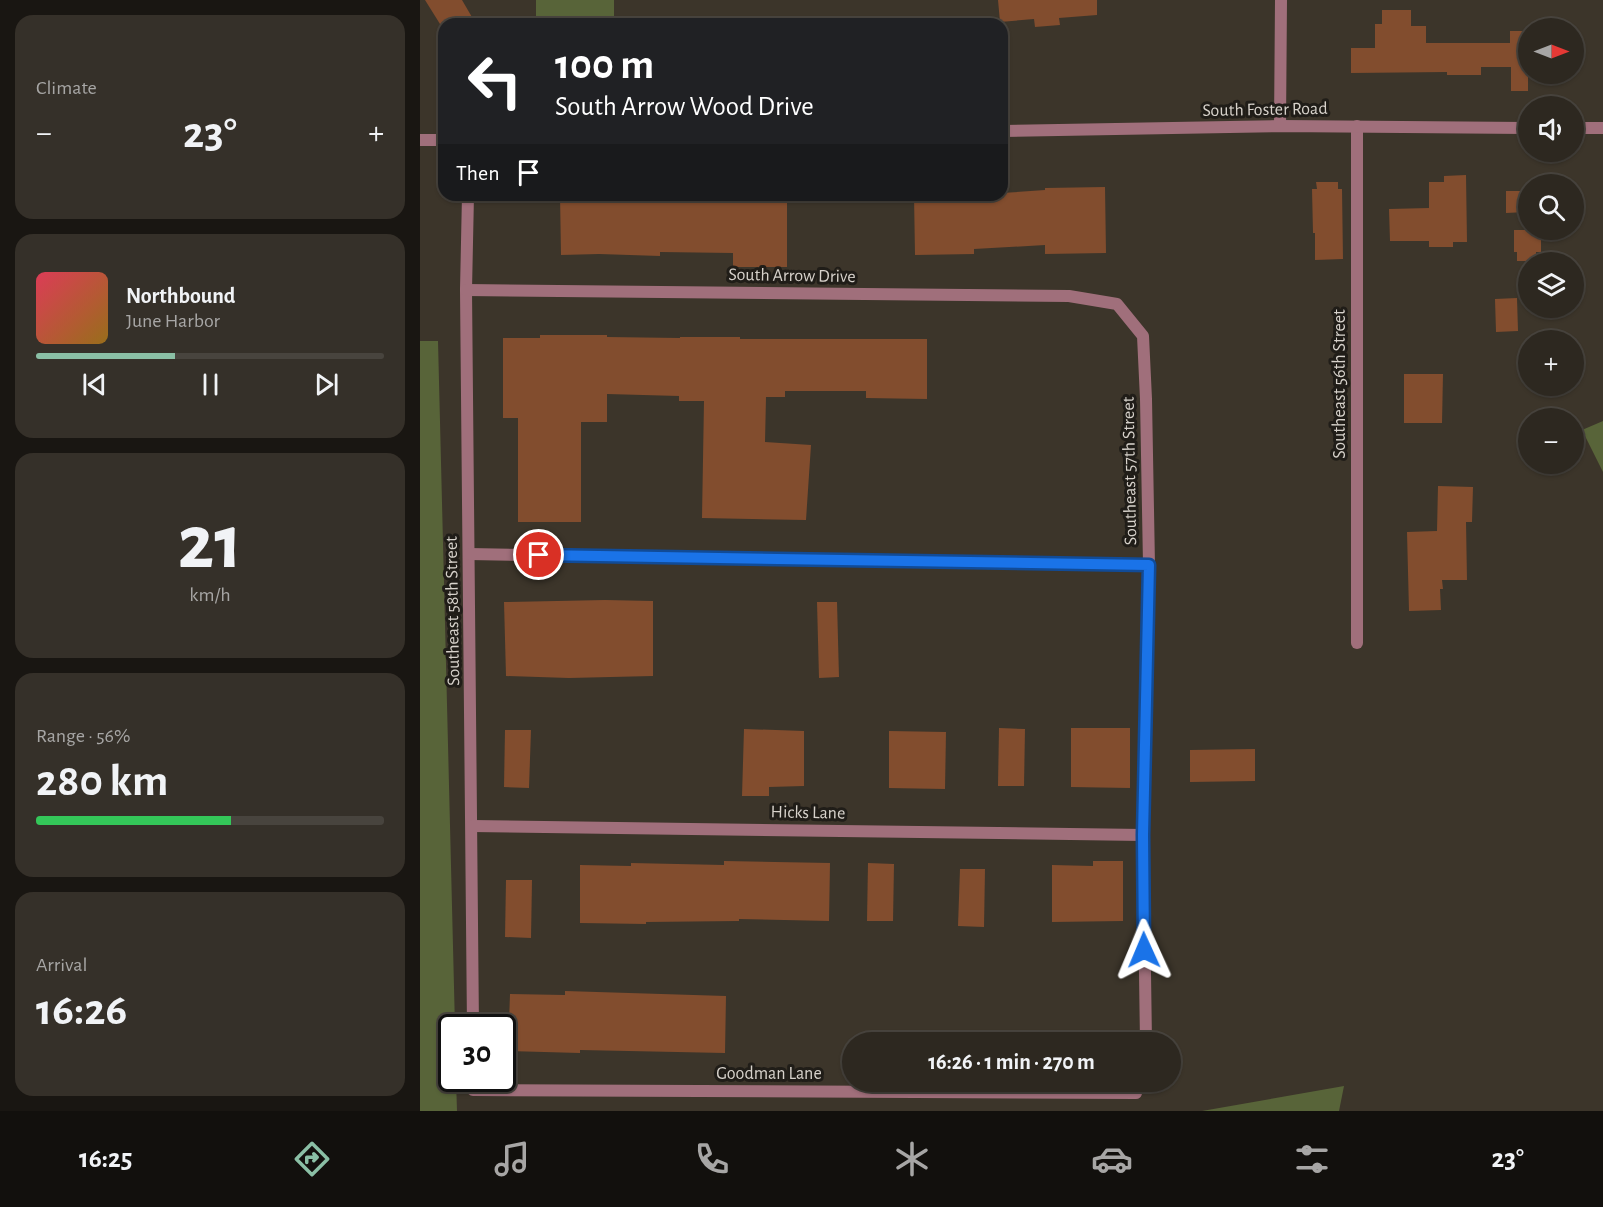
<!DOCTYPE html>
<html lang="en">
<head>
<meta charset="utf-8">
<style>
  body { margin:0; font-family:"Alegreya Sans",sans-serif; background:#353029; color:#f1f3f6; height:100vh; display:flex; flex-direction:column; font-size:22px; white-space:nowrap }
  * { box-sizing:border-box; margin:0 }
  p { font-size:20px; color:#a7a6a5 }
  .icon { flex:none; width:33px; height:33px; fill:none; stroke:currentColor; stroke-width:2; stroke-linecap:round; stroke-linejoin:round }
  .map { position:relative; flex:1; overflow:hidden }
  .drawer { display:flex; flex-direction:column; gap:15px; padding:15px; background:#191612; width:420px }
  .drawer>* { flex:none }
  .hud { position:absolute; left:18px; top:18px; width:570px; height:183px; border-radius:18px; box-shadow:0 2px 4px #0004,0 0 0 2px #48443e; background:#202124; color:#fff; overflow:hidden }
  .needle { width:39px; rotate:90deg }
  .buttons { position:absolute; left:1098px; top:18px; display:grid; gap:12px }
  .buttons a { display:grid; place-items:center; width:66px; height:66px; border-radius:50%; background:#2d2820; box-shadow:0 2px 4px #0004,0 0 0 2px #48443e; font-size:30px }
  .speed { position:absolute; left:18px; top:1014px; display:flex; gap:12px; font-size:30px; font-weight:700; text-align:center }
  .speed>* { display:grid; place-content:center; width:78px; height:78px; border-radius:50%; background:#2d2820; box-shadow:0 2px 4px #0004,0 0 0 2px #48443e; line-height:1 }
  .speed .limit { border:3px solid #111; border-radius:9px; background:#fff; color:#111 }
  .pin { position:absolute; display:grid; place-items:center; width:51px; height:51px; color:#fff; margin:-26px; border:3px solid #fff; border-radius:50%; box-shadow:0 2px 6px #0007 }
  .me { position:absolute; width:66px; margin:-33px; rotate:359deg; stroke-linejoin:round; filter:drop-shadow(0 0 4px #0008) }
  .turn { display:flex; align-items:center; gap:21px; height:126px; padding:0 18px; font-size:27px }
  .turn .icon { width:78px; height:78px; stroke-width:2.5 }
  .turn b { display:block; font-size:42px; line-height:51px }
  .then { display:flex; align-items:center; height:57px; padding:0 18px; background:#0003; gap:12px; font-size:22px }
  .big { font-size:45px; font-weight:700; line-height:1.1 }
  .drawer .card { flex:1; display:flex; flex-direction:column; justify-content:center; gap:9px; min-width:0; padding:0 21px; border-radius:18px; background:#353029 }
  .drawer .dial { align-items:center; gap:0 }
  .dial b { font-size:78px; line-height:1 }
  .song { display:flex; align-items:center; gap:18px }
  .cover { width:72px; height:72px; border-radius:9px; background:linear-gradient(135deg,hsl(350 70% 55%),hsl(40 70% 35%)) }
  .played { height:6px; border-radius:3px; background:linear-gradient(90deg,#8abfa5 40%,#48443e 40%) }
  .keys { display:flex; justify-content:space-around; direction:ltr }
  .heat { display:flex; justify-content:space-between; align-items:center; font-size:33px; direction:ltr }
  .charge { height:9px; border-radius:4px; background:linear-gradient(90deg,#34c759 56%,#48443e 0) }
  .trip { position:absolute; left:422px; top:1032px; width:339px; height:60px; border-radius:30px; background:#2d2820; box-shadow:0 2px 4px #0004,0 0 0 2px #48443e; font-weight:700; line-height:60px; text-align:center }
  .dock { display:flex; height:96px; justify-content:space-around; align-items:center; background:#12100d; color:#a7a6a5 }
  .dock .icon { width:42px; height:42px }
  .dock .on { color:#8abfa5 }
  .dock b { font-size:27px; color:#f1f3f6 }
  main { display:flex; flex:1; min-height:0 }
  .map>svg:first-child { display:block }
</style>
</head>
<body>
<main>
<section class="drawer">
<div class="card"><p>Climate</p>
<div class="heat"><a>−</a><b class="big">23°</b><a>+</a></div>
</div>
<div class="card">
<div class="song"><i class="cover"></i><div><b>Northbound</b><p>June Harbor</p></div></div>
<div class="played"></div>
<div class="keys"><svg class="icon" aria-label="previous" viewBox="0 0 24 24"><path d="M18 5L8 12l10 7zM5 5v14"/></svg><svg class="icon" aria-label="pause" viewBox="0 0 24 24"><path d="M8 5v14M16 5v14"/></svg><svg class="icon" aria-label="next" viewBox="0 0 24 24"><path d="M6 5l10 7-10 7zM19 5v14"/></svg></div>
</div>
<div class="card dial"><b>21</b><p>km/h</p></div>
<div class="card"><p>Range · 56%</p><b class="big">280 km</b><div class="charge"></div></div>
<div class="card"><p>Arrival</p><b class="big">16:26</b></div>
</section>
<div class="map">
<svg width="1183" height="1111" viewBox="0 0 1183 1111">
  <rect width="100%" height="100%" fill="#3c352a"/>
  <g fill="#586439">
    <rect x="116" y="0" width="78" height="24"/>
    <path d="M 0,341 L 18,341 L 35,1027 L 32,1028 L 32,1078 L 36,1079 L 37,1111 L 0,1111 Z"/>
    <path d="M 1183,421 L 1183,472 L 1162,430 Z"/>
    <path d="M 924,1086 L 919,1111 L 782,1111 Z"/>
  </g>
  <g fill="#824d2e">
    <path d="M 5,0 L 42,0 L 56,24 L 20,24 Z"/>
    <path d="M 578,0 L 677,0 L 677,15 L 639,18 L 640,25 L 615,27 L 614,19 L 580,22 Z"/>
    <path d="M 962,10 L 991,10 L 991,26 L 1006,26 L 1006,43 L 1090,43 L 1090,31 L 1108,31 L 1108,91 L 1091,91 L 1091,67 L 1061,67 L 1061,75 L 1027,75 L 1027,72 L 931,73 L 931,48 L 955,48 L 955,24 L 962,24 Z"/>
    <path d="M 1046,175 L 1047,242 L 1033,242 L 1033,247 L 1009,247 L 1009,241 L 970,241 L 969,209 L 1009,208 L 1009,182 L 1024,182 L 1024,176 Z"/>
    <path d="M 896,182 L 918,182 L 918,189 L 922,189 L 923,259 L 895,260 L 895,233 L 893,233 L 892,189 L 897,189 Z"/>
    <path d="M 685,187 L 686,253 L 625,254 L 625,245 L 554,249 L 554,254 L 495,255 L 494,195 L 582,195 L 582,193 L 625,190 L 625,188 Z"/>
    <path d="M 1086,191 L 1108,191 L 1108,212 L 1086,213 Z"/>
    <path d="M 140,195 L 367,195 L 367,267 L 313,267 L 313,253 L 240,252 L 240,256 L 179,254 L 141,255 Z"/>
    <path d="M 1094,230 L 1121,230 L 1121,252 L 1116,252 L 1116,261 L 1097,261 L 1097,252 L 1094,252 Z"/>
    <path d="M 1097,298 L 1098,331 L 1076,332 L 1075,299 Z"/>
    <path d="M 120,335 L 187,335 L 187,337 L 260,338 L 260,337 L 320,337 L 320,339 L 507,339 L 507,399 L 446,398 L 446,391 L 365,391 L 365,397 L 346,397 L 345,442 L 391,445 L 386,520 L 282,518 L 284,401 L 259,401 L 259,396 L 187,394 L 187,422 L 161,422 L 161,522 L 98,522 L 98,418 L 83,418 L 83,338 L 120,338 Z"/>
    <path d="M 984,374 L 1023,374 L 1022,423 L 984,423 Z"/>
    <path d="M 1018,486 L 1053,487 L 1052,522 L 1046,522 L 1047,580 L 1022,580 L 1023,589 L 1020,589 L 1021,610 L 989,611 L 987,532 L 1017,531 Z"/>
    <path d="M 185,600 L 233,601 L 233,676 L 149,678 L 86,676 L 84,602 Z"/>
    <path d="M 397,602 L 417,602 L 419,677 L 399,678 Z"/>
    <path d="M 579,728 L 605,729 L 604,786 L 578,786 Z"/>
    <path d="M 651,728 L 710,728 L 710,788 L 651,787 Z"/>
    <path d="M 324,729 L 384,731 L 384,786 L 349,787 L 349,796 L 322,796 Z"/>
    <path d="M 85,730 L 111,730 L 109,788 L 84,787 Z"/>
    <path d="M 469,731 L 526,732 L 525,789 L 469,788 Z"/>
    <path d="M 835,749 L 835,781 L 770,782 L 770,750 Z"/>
    <path d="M 304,861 L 410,863 L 409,921 L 319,919 L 319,921 L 226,922 L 226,924 L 160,923 L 160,865 L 211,866 L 211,863 L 304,865 Z"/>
    <path d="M 673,861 L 703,861 L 703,921 L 632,922 L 632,865 L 673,866 Z"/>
    <path d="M 448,863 L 474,864 L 473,921 L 447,921 Z"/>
    <path d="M 540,869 L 565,869 L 564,927 L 538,926 Z"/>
    <path d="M 86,880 L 112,880 L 111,938 L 85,937 Z"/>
    <path d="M 145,991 L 306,996 L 305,1053 L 160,1050 L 160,1053 L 88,1051 L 90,994 L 145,995 Z"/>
  </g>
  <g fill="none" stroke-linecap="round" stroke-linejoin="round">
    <g stroke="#a06f7b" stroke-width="12">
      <path d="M 860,126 L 861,0"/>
      <path d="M 937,126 L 937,643"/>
      <path d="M 1154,128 L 1183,128"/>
      <path d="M 582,131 L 860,126 L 1108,128"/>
      <path d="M 0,140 L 24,140"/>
      <path d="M 48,195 L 46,290 L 53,1028"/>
      <path d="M 46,290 L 649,296 L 697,304 L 723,336 L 726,399 L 729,565 L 723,835 L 726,1042"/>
      <path d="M 49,554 L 729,565"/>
      <path d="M 52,826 L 723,835"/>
      <path d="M 53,1078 L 53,1090 L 716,1093 L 719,1082"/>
    </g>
  </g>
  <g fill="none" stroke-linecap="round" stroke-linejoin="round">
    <g stroke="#114b97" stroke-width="15">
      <path id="route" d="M 119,555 L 729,565 L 723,835 L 724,950"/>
    </g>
    <use href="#route" stroke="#1a73e8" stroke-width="10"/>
  </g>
  <g text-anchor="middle" stroke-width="6" stroke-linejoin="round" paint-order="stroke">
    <g font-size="18" fill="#d7d2cb" stroke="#201d18">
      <text transform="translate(845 109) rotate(-1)" y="6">South Foster Road</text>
      <text transform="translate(372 275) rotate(1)" y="6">South Arrow Drive</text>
      <text transform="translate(919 384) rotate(-90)" y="6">Southeast 56th Street</text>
      <text transform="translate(709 471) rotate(-91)" y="6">Southeast 57th Street</text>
      <text transform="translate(32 611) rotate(-91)" y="6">Southeast 58th Street</text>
      <text transform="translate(388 812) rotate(1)" y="6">Hicks Lane</text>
      <text x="349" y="1079">Goodman Lane</text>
    </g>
  </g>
</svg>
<div class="buttons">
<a><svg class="needle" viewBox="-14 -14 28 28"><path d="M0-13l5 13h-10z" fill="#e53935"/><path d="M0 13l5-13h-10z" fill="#a7a6a5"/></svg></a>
<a><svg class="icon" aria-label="sound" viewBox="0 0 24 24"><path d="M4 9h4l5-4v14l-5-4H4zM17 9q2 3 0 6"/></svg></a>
<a><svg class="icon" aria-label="search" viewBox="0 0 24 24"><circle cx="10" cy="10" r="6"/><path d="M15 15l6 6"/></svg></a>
<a><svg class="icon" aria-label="layers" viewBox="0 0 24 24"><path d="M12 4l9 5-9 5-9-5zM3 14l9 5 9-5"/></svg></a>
<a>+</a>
<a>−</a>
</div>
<div class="speed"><div class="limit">30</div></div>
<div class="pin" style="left:119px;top:555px;background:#d93025"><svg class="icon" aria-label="arrive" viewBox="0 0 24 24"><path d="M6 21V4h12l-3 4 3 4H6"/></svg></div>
<svg class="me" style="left:724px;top:950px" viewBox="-20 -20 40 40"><path d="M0-17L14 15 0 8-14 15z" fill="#1a73e8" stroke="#fff" stroke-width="4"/></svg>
<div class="trip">16:26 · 1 min · 270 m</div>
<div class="hud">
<div class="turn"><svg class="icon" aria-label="left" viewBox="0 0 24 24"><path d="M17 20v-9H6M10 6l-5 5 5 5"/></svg><div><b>100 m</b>South Arrow Wood Drive</div></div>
<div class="then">Then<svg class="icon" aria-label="arrive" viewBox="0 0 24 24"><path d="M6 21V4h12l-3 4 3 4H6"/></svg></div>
</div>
</div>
</main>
<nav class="dock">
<b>16:25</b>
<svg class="icon on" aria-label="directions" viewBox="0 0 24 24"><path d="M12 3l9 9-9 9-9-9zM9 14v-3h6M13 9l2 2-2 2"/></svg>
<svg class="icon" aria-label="music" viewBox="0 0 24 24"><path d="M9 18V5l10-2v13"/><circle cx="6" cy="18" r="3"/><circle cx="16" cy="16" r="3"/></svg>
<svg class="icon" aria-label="phone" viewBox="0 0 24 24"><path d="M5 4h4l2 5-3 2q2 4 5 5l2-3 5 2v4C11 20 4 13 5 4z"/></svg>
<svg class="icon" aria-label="climate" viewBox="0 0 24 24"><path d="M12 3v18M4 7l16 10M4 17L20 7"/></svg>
<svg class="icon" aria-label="car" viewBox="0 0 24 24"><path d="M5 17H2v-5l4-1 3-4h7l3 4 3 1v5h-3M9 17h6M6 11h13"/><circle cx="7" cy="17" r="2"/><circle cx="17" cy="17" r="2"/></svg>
<svg class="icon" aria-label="filters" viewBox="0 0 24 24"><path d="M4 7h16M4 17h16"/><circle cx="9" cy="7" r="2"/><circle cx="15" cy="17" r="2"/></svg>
<b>23°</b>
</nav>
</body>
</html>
